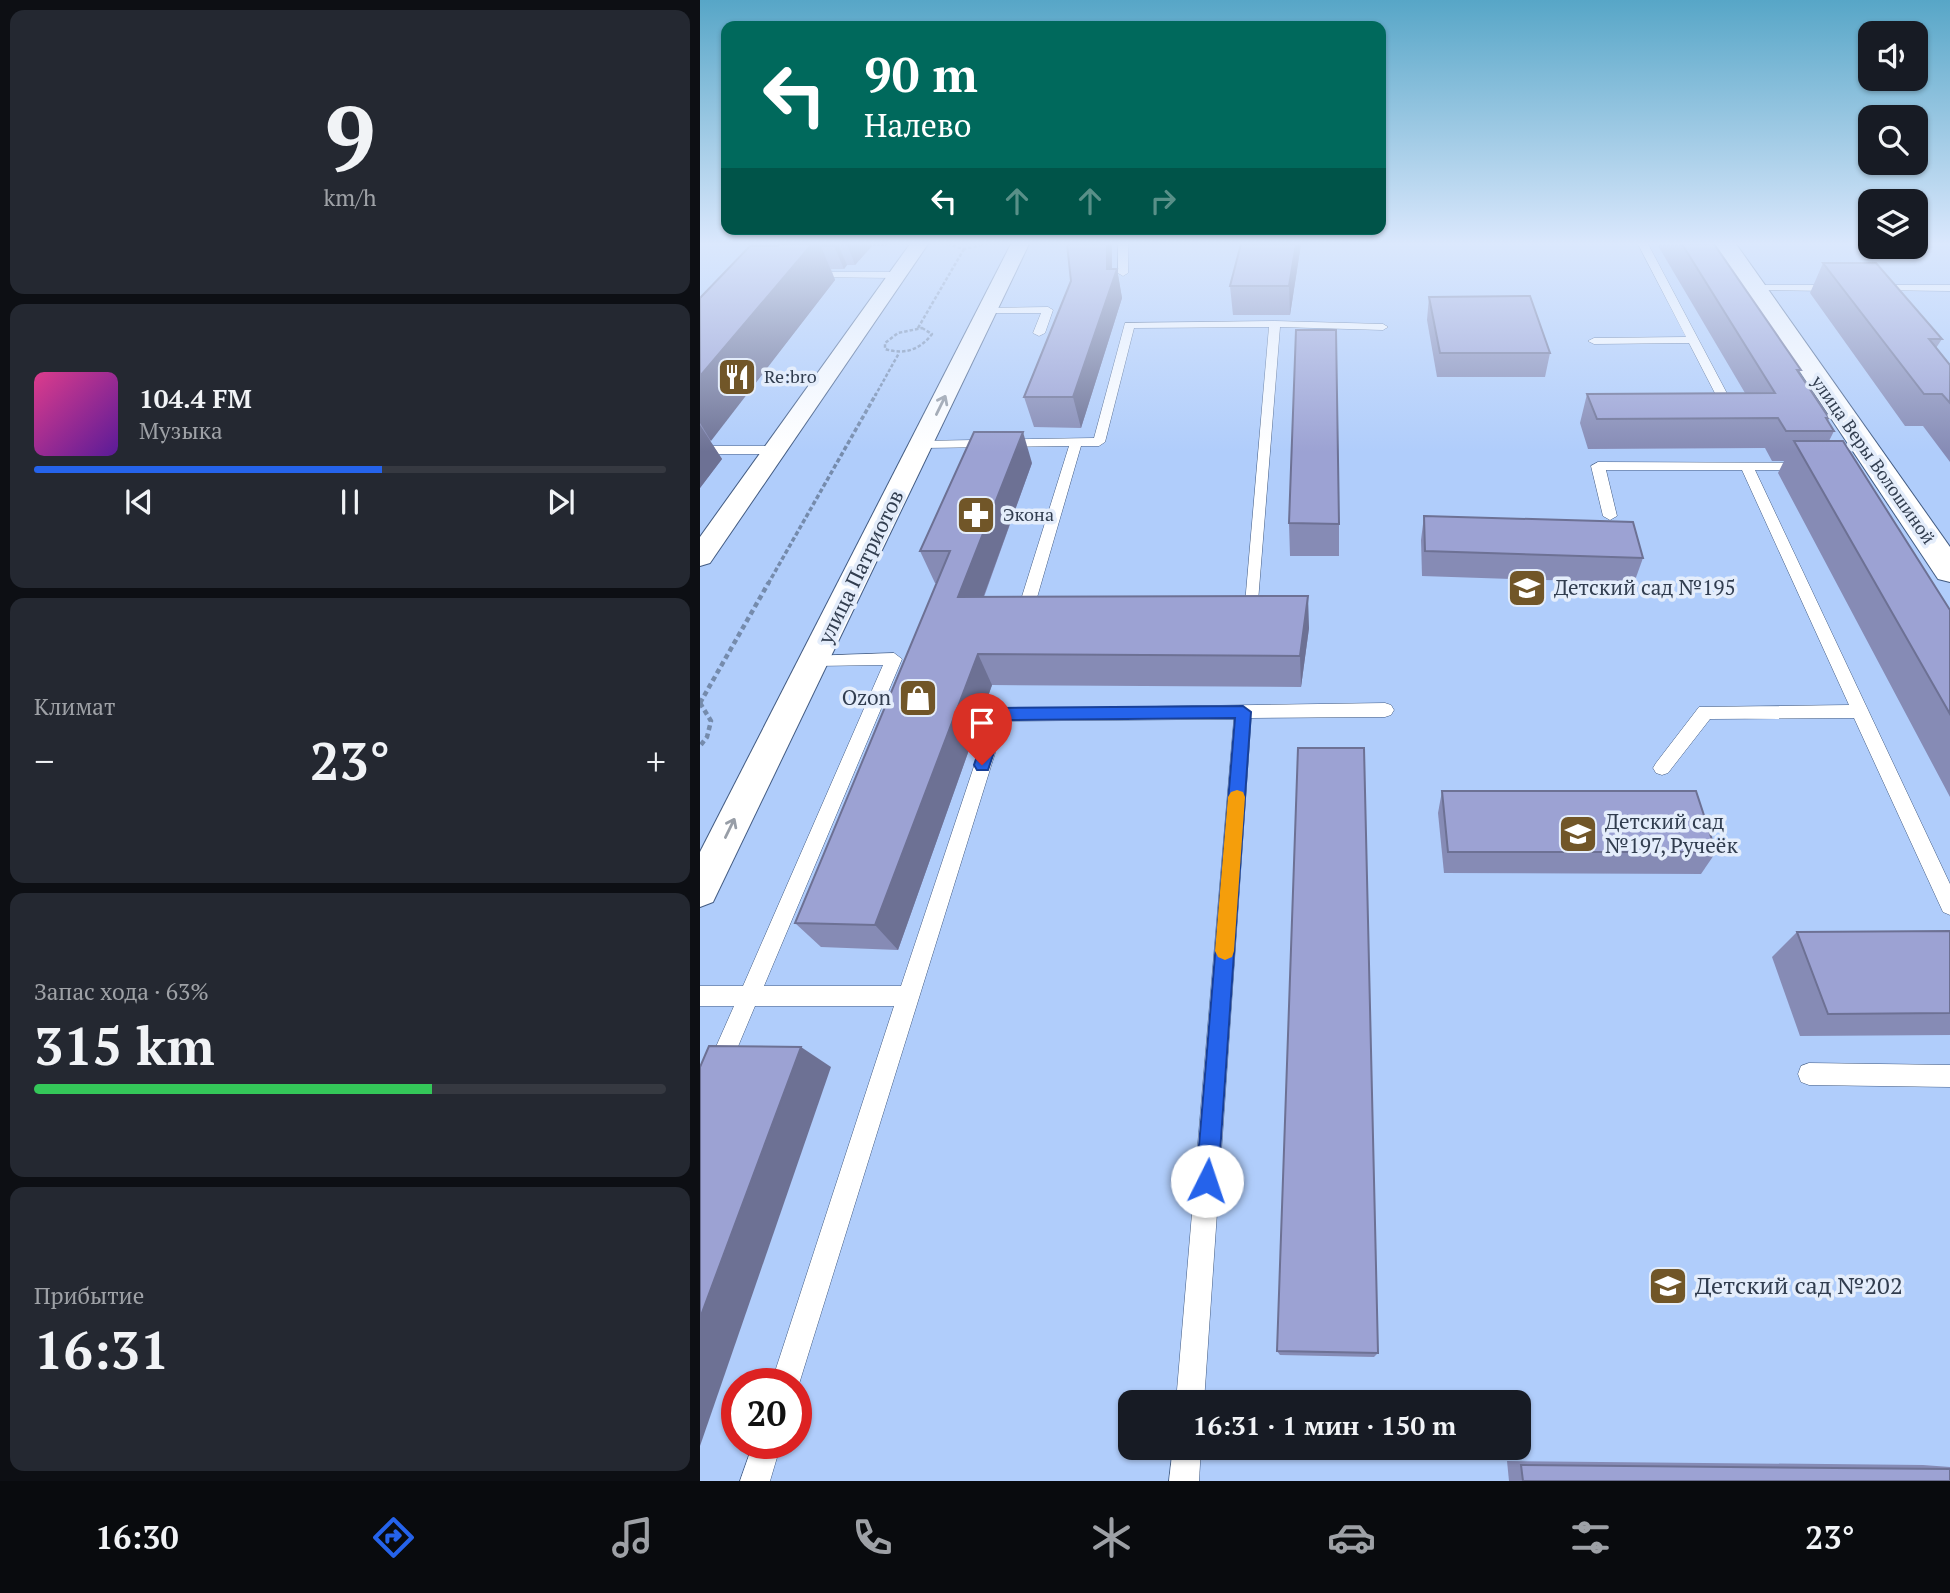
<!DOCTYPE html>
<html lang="ru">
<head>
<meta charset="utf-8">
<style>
  body { margin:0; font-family:"PT Serif",serif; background:#242831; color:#f1f3f6; height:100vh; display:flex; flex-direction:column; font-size:26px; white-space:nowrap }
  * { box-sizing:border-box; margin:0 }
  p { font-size:23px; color:#9ea1a6 }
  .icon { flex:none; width:38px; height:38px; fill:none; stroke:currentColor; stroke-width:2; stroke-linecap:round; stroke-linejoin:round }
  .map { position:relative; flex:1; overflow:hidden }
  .side { display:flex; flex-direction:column; gap:10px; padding:10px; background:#0d0f14; width:700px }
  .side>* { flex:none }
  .banner { position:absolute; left:21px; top:21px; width:665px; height:214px; border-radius:14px; box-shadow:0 2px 5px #0004; background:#00695c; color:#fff; overflow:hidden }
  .tools { position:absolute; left:1158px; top:21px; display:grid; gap:14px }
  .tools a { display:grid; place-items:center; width:70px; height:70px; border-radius:14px; background:#171b24; box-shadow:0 2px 5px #0004; font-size:35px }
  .speed { position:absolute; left:21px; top:1368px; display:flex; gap:14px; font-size:35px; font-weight:700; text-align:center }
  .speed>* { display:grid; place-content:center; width:91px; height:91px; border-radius:50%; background:#171b24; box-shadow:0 2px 5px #0004; line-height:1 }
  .speed .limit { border:10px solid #d22; background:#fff; color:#111 }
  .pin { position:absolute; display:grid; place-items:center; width:60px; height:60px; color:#fff; margin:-72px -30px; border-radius:50% 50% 50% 0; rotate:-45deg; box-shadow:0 0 7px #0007 }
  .pin .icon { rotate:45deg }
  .me { position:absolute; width:77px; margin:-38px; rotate:4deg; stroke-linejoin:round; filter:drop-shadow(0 0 5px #0008) }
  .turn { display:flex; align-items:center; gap:24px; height:147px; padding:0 28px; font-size:32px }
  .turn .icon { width:91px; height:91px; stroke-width:2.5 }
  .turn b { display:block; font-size:49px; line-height:60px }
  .lanes { display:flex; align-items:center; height:66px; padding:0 28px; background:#0003; justify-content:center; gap:35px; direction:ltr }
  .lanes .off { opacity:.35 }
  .big { font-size:52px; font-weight:800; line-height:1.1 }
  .side .card { flex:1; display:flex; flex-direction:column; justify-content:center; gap:10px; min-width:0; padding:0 24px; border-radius:14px; background:#242831 }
  .side .dial { align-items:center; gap:0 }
  .dial b { font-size:91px; line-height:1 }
  .song { display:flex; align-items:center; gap:21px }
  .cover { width:84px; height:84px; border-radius:10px; background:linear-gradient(135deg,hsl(330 70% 55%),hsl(270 70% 35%)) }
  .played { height:7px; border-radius:4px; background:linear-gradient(90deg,#2563eb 55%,#363941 55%) }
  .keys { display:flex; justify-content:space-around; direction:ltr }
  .heat { display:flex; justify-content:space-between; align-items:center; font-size:38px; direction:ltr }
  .charge { height:10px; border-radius:5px; background:linear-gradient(90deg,#34c759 63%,#363941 0) }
  .trip { position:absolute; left:418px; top:1390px; width:413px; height:70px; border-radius:14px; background:#171b24; box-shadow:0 2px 5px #0004; font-weight:800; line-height:70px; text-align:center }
  .dock { display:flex; height:112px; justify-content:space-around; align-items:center; background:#090b0e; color:#9ea1a6 }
  .dock .icon { width:49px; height:49px }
  .dock .current { color:#2563eb }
  .dock b { font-size:32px; color:#f1f3f6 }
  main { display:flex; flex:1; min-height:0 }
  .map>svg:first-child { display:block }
</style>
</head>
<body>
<main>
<section class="side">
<div class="card dial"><b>9</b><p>km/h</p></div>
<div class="card">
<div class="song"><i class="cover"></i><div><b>104.4 FM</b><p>Музыка</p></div></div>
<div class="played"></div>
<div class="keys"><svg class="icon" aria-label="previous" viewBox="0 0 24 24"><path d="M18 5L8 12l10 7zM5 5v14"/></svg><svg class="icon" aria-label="pause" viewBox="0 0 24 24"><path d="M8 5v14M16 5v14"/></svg><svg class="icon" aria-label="next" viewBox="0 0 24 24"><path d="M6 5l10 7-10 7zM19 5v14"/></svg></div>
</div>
<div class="card"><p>Климат</p>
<div class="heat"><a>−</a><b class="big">23°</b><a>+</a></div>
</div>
<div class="card"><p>Запас хода · 63%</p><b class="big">315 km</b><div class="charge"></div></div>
<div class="card"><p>Прибытие</p><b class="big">16:31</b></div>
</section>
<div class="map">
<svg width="1250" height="1481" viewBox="0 0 1250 1481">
  <rect width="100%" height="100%" fill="#b0cdfb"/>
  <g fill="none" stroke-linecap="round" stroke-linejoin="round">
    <g stroke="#425b82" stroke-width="1">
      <g id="service">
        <path d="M 418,244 L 428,244 L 428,273 L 423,276 L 418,273 Z"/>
        <path d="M 938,244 L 948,244 L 1031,401 L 1029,404 L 1019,401 L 989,343 L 894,344 L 888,341 L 894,338 L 986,337 Z"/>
        <path d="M 112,272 L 196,272 L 201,275 L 196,278 L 108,277 L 107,275 Z"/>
        <path d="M 1054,285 L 1134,285 L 1139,288 L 1134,291 L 1050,290 L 1049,288 Z"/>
        <path d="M 1176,285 L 1250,285 L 1250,291 L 1172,290 L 1171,288 Z"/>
        <path d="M 287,308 L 348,307 L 353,310 L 345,333 L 339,336 L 333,333 L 341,313 L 283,313 L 282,311 Z"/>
        <path d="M 575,321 L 683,324 L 688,327 L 683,330 L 580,327 L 557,614 L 543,614 L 535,609 L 538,605 L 545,604 L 569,327 L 434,328 L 405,442 L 399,446 L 381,446 L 336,601 L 345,602 L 348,606 L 340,611 L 322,610 L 319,606 L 369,446 L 222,448 L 216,444 L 217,441 L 394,438 L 425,323 Z"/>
        <path d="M 0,446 L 75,446 L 81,450 L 75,454 L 0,454 Z"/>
        <path d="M 898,462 L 1108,463 L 1110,466 L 1103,470 L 1055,470 L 1250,884 L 1250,915 L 1243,912 L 1154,718 L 1010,719 L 968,773 L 962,775 L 956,773 L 953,768 L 956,763 L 999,707 L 1149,705 L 1042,470 L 906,470 L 917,516 L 910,520 L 903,516 L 891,466 Z"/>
        <path d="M 194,653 L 202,659 L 64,986 L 201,986 L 293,709 L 685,703 L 691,705 L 694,710 L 691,715 L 685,717 L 551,718 L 504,1402 L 476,1402 L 534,719 L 305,721 L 99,1384 L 96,1390 L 96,1384 L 71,1384 L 194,1006 L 55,1006 L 8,1118 L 0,1122 L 0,1083 L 34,1006 L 0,1006 L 0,986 L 43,986 L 183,665 L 115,666 L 109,664 L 107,660 L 109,656 Z"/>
        <path d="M 1109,1063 L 1250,1065 L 1250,1087 L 1109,1085 L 1101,1082 L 1098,1074 L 1101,1066 Z"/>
        <path d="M 53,1444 L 81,1444 L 70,1481 L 40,1481 Z"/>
        <path d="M 473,1447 L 501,1447 L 499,1481 L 469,1481 Z"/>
      </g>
    </g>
    <g stroke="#425b82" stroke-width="2">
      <g id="minor">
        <path d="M 210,244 L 228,244 L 10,563 L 0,566 L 0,537 Z"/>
        <path d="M 311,244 L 329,244 L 13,902 L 0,907 L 0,852 Z"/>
      </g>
    </g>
    <g stroke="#425b82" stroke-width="2">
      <path id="tertiary" d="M 1015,244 L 1036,244 L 1250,547 L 1250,582 L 1238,579 Z"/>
    </g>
    <g stroke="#758bac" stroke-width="2.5" stroke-dasharray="3.5 2" stroke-linecap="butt">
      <path d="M 247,244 L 264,249 L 287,244"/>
      <path d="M 218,328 L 264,249"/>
      <path d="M 222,328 L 232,334 C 220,350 204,355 185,349 L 185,343 L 198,333 Z"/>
      <path d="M 175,396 L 199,353"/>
    </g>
    <path stroke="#758bac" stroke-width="3.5" stroke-dasharray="4.5 2.5" stroke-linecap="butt" d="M 68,584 L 176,394"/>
    <g stroke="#758bac" stroke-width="4.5" stroke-dasharray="5 3.5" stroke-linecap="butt">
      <path d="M 0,703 L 69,582"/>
      <path d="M 0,703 L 11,721 L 7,737 L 0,746"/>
    </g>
    <use href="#service" fill="#fff" fill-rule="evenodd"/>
    <use href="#minor" fill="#fff" fill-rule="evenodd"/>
    <use href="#tertiary" fill="#fff" fill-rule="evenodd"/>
  </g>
  <g fill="#868bb5">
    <path d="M 79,244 L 188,244 L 186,246 L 172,246 L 155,265 L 147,265 L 144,269 L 131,269 L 135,280 L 10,441 L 22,459 L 0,488 L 0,298 Z"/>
    <path d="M 601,244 L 590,315 L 533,315 L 530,286 Z"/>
    <path d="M 957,244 L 1014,244 L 1101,370 L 1099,373 L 1129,418 L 1128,421 L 1134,431 L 1129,441 L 1250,610 L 1250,797 L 1078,473 L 1084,461 L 1072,461 L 1065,448 L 888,449 L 880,423 L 887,394 L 1045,393 Z"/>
    <path d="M 1123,263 L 1242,339 L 1236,348 L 1250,364 L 1250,462 L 1223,426 L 1205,426 L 1110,293 Z"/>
    <path d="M 412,269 L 417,269 L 422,298 L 381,428 L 334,427 L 324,397 Z"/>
    <path d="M 729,297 L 850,353 L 845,377 L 737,377 L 727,320 Z"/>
    <path d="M 332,463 L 284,597 L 609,628 L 601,687 L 292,685 L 198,950 L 121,947 L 95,923 L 237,583 L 235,583 L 220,551 Z"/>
    <path d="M 724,516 L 943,558 L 934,583 L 722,576 L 721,540 Z"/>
    <path d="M 589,523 L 639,524 L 639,556 L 590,556 Z"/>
    <path d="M 742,791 L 1016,852 L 1001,874 L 744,873 L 738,813 Z"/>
    <path d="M 1250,931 L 1250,1035 L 1100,1036 L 1072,957 L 1097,932 Z"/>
    <path d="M 577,1351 L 678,1353 L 674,1357 L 580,1355 Z"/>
    <path d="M 807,1461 L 1223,1465 L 1250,1467 L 1250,1481 L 809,1481 Z"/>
  </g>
  <g fill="#6d7194">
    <path d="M 112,244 L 120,244 L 135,280 L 11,441 L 0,423 L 0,376 Z"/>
    <path d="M 136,244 L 138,244 L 147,265 L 144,269 L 134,246 Z"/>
    <path d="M 147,244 L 172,244 L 172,246 L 155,265 Z"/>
    <path d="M 407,244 L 412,244 L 412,281 L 417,269 L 422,298 L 381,428 L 373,397 L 407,269 Z"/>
    <path d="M 596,244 L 601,244 L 590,315 L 589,286 Z"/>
    <path d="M 0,425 L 22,459 L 0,488 Z"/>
    <path d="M 323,432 L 332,463 L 272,628 L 258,597 Z"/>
    <path d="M 608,596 L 609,628 L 601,687 L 600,656 Z"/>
    <path d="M 278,654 L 292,685 L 198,950 L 175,925 Z"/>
    <path d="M 101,1047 L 131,1067 L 0,1446 L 0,1318 Z"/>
  </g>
  <g fill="#9ca2d3" stroke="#6d7194" stroke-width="2">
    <path d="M 79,244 L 112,244 L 0,376 L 0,298 L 50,246 L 78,246 Z"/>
    <path d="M 120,244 L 136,244 L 134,246 L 121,246 Z"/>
    <path d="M 367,244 L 407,244 L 407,269 L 417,269 L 373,397 L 324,397 L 371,281 Z"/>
    <path d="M 541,244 L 596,244 L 589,286 L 530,286 Z"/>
    <path d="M 982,244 L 1014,244 L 1101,370 L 1097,370 L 1129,418 L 1126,418 L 1134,431 L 1086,431 L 1078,418 L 897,419 L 887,394 L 1075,393 Z"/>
    <path d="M 1123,263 L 1176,263 L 1242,339 L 1229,339 L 1250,365 L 1250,403 L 1242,394 L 1224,394 Z"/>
    <path d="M 830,296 L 850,353 L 740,353 L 729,297 Z"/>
    <path d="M 596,330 L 636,330 L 639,524 L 589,523 Z"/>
    <path d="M 274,432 L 323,432 L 258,597 L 608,596 L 600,656 L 278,654 L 175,925 L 95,923 L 250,551 L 220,551 Z"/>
    <path d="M 1094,441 L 1143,441 L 1250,610 L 1250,714 Z"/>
    <path d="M 724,516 L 933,522 L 943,558 L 725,551 Z"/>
    <path d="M 598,748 L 664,748 L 678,1353 L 577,1351 Z"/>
    <path d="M 742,791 L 996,791 L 1016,852 L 748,852 Z"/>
    <path d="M 1250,931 L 1250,1013 L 1128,1014 L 1097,932 Z"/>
    <path d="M 9,1046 L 101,1047 L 0,1318 L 0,1067 Z"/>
    <path d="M 821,1465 L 1250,1469 L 1250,1481 L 823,1481 Z"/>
  </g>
  <defs><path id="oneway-shaft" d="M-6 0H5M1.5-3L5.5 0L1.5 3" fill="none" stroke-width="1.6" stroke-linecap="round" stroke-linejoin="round" transform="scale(1.75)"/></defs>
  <g stroke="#989ea7">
    <use href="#oneway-shaft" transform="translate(241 405) rotate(-64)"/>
    <use href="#oneway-shaft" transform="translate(30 828) rotate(-64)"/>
  </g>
  <linearGradient id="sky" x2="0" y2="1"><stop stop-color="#57a6c7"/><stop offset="0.54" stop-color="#dbe8fd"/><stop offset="1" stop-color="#dbe8fd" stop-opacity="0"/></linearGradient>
  <rect width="1250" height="452" fill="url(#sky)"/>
  <path fill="#2563eb" stroke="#184099" stroke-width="2" d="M 543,706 L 551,712 L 518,1181 L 515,1189 L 507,1192 L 499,1189 L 496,1181 L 535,718 L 305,720 L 288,770 L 277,770 L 274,765 L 291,714 L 299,708 Z"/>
  <path fill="#f59e0b" d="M 537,790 L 543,792 L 545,797 L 534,951 L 532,957 L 525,960 L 518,957 L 515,951 L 528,797 L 531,792 Z"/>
  <defs>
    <g id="restaurant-square" transform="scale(2.0125)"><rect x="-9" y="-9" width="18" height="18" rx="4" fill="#715628" stroke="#e4edfb"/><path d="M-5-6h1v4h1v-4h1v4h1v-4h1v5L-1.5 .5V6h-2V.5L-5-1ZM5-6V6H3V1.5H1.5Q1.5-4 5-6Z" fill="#fff"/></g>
    <g id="pharmacy-square" transform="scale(2.0125)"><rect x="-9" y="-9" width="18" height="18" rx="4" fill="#715628" stroke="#e4edfb"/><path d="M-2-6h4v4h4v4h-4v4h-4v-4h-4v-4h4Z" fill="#fff"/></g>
    <g id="school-square" transform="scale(2.0125)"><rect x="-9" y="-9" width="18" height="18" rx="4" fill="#715628" stroke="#e4edfb"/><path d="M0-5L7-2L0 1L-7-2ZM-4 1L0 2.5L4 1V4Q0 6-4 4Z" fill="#fff"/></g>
    <g id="shop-square" transform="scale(2.0125)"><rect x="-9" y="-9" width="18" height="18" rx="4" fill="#715628" stroke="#e4edfb"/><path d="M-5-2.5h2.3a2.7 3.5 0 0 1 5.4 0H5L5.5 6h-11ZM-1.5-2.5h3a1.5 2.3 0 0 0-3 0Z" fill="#fff"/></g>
  </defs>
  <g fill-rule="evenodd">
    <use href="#restaurant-square" x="37" y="377"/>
    <use href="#pharmacy-square" x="276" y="515"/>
    <use href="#school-square" x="827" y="588"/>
    <use href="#shop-square" x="218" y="698"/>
    <use href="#school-square" x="878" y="834"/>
    <use href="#school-square" x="968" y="1286"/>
  </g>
  <g text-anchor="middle" stroke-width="7" stroke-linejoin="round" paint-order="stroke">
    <g font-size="18" fill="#313d4f" stroke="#e4edfb" text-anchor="start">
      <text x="64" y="383">Re:bro</text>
      <text x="303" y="521">Экона</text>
    </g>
    <g font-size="18" fill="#313d4f" stroke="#e4edfb">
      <text transform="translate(1173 460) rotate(55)" y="6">улица Веры Волошиной</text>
    </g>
    <g font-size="21" fill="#313d4f" stroke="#e4edfb">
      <text transform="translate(161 567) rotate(-64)" y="7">улица Патриотов</text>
    </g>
    <g font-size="21" fill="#313d4f" stroke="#e4edfb" text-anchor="start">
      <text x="854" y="595">Детский сад №195</text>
      <text x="191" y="705" text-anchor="end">Ozon</text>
      <text x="905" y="829">Детский сад<tspan x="905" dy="24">№197, Ручеёк</tspan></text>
    </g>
    <g font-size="24" fill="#313d4f" stroke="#e4edfb" text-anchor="start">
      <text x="995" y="1294">Детский сад №202</text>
    </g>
  </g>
</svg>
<div class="tools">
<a><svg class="icon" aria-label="sound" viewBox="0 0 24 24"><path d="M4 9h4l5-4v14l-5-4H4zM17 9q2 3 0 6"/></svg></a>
<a><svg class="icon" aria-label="search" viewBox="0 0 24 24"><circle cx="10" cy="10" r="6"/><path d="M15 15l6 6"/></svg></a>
<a><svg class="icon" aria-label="layers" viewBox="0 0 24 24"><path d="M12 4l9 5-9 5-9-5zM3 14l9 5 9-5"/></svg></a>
</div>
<div class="speed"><div class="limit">20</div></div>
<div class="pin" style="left:282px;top:765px;background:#d93025"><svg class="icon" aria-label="arrive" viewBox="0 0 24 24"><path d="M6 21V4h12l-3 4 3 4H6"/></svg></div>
<svg class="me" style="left:507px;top:1181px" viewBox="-20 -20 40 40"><circle r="19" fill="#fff"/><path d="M0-13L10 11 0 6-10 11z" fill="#2563eb"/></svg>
<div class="trip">16:31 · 1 мин · 150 m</div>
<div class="banner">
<div class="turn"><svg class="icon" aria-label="left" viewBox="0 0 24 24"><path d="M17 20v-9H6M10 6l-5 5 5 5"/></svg><div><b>90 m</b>Налево</div></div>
<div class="lanes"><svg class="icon" aria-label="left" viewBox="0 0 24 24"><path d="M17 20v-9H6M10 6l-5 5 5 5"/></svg><svg class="icon off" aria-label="ahead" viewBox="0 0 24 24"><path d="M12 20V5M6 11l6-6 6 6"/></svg><svg class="icon off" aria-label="ahead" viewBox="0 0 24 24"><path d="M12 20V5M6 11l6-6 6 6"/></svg><svg class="icon off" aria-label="right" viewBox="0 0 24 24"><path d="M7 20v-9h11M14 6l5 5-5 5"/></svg></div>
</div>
</div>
</main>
<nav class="dock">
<b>16:30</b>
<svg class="icon current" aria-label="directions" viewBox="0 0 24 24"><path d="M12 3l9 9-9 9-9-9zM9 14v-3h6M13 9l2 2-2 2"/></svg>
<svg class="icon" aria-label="music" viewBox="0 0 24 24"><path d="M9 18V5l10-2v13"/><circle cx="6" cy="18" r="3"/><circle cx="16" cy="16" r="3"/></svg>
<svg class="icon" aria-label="phone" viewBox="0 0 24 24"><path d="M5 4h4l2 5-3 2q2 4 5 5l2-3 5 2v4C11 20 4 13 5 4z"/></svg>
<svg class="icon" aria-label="climate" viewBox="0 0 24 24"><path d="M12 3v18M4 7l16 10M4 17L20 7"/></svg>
<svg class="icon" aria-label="car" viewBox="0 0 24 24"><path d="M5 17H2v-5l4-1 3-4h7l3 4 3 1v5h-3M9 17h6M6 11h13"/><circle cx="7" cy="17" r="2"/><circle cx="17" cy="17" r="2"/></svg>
<svg class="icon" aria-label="filters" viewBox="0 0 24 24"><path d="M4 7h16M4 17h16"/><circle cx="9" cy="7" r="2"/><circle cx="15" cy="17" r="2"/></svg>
<b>23°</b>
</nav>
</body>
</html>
